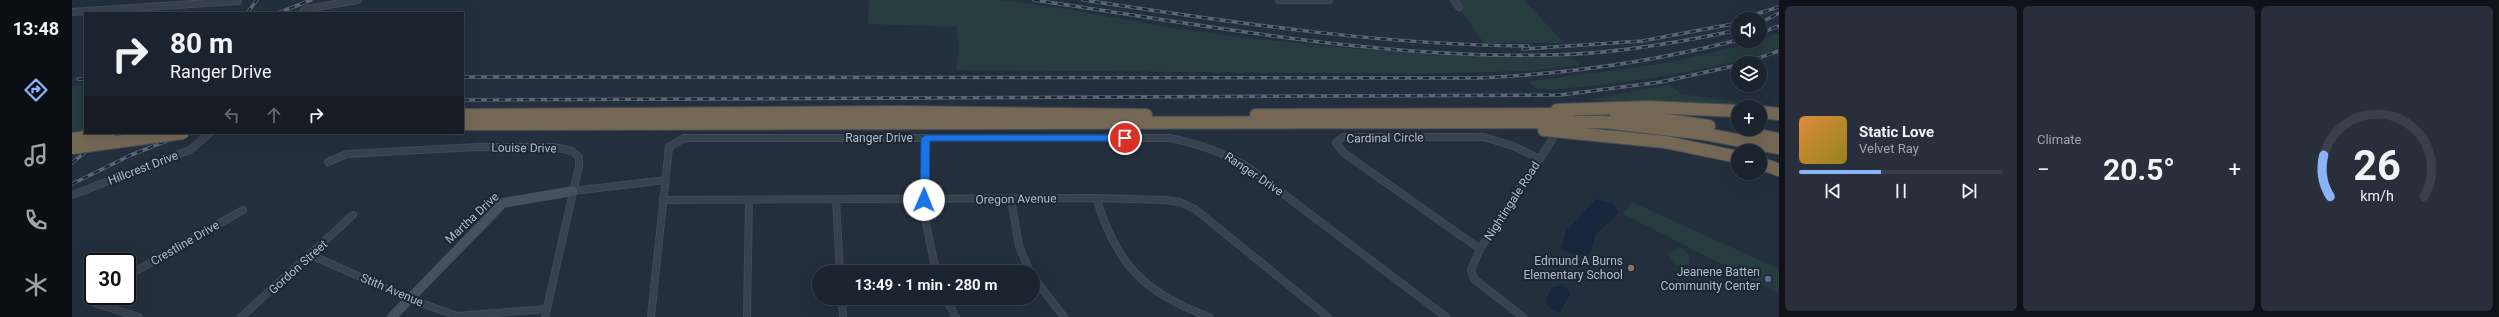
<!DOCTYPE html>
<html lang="en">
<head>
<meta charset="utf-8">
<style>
  body { margin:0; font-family:Roboto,sans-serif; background:#282f3a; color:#f1f3f6; height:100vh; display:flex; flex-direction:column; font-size:15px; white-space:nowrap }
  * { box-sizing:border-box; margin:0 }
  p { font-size:13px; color:#a0a4aa }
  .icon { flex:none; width:22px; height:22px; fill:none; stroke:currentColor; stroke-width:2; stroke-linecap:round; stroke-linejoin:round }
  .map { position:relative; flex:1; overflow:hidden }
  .side { display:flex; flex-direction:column; gap:6px; padding:6px; background:#0f1319; width:720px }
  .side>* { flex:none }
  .hud { position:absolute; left:12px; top:12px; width:380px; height:122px; border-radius:0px; box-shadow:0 4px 16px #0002,0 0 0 1px #39404a; background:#1b232e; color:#f1f3f6; overflow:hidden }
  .tools { position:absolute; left:1659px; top:12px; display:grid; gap:8px }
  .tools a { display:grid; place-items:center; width:36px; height:36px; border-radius:50%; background:#1b232e; box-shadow:0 4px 16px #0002,0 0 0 1px #39404a; font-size:20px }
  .speed { position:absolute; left:12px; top:253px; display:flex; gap:8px; font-size:20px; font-weight:700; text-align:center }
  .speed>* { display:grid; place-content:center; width:52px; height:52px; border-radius:50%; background:#1b232e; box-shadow:0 4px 16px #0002,0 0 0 1px #39404a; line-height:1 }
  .speed .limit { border:2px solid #111; border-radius:6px; background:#fff; color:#111 }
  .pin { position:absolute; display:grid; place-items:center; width:34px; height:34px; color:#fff; margin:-17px; border:2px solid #fff; border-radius:50%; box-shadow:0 1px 4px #0007 }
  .me { position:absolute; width:44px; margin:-22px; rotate:1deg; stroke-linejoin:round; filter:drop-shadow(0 0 3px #0008) }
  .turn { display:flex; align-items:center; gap:14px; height:84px; padding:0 20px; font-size:18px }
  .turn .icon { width:52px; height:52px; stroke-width:2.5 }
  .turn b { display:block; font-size:28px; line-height:34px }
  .lanes { display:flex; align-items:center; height:38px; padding:0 20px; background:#0003; justify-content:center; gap:20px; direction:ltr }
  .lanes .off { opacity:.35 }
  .big { font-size:30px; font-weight:700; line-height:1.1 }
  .side .tile { flex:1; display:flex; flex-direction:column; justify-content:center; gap:6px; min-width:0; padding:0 14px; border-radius:6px; background:#282f3a }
  .side .dial { align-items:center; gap:0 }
  .dial svg { height:104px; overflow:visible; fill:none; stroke:#39404a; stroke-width:7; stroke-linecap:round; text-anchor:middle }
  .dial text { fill:#f1f3f6; stroke:none }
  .song { display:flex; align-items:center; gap:12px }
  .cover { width:48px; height:48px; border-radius:6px; background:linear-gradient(135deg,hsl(30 70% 55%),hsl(50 70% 35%)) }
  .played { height:4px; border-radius:2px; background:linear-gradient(90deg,#8ab4f8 40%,#39404a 40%) }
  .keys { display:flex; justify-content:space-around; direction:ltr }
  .heat { display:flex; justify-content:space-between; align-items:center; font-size:22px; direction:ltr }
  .side .tiles { flex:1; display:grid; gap:6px; grid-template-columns:repeat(3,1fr) }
  .trip { position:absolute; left:740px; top:265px; width:228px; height:40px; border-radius:20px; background:#1b232e; box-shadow:0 4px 16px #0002,0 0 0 1px #39404a; font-weight:700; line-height:40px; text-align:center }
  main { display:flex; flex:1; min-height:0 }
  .menu { display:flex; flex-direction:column; width:72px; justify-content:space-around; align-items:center; background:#0b0e12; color:#a0a4aa }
  .menu .icon { width:28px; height:28px }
  .menu .on { color:#8ab4f8 }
  .menu b { font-size:18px; color:#f1f3f6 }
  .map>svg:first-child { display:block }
</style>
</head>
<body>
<main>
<nav class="menu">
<b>13:48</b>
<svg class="icon on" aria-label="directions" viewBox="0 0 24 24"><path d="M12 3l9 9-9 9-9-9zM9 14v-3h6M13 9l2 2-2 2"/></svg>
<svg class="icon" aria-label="music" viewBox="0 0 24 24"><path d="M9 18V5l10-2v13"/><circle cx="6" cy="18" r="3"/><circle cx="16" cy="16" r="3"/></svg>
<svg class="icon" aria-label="phone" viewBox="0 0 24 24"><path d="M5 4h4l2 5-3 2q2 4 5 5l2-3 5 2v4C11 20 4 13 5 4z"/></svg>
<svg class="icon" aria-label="climate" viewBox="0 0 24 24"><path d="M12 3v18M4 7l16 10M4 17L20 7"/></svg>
</nav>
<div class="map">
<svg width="1707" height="317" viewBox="0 0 1707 317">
  <rect width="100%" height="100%" fill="#242f3e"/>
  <g fill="#263c3f">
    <path d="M 797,0 C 839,0 886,0 928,0 C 987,6 1045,19 1103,28 C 1234,47 1366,58 1498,57 L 1509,65 L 1455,71 L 1340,74 L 884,70 L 887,47 L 884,27 L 796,24 Z"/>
    <path d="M 1381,0 L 1452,0 L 1492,43 L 1412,43 Z"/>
    <path d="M 1707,33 L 1707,48 C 1632,74 1556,82 1478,90 L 1464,88 L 1457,83 L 1460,81 L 1595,63 L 1688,41 L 1688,39 Z"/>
    <path d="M 13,85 L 13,131 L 0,134 L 0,86 Z"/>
    <path d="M 1597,85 L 1609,94 L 1704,107 L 1705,111 L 1688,107 L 1565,105 L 1517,99 Z"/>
    <path d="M 1560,202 L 1707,269 L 1707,293 L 1551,214 Z"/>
    <path d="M 1608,248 C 1616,252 1619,256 1617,265 L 1605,265 L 1595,254 Z"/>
  </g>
  <g fill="#17263c">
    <path d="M 1524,199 L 1542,204 L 1547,213 L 1524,234 L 1518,254 C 1510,256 1496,253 1489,249 L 1494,231 Z"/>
    <path d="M 1489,285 L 1495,287 L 1498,294 L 1488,312 C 1480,312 1476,307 1473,301 L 1480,287 Z"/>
  </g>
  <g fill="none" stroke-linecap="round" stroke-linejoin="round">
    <g stroke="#414a57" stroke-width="8">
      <g id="street">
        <path d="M 1207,0 L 1257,0"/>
        <path d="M 1382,0 L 1387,7"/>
        <path d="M 0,12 L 166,1"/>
        <path d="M 230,13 L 234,9 L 286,0"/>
        <path d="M 854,138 L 854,223 L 864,272"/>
        <path d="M 256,162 L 275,154 L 405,147 L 482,147 L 500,151 L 507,157 L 507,166 L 473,317"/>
        <path d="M 501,191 L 594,180"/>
        <path d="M 0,195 L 118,150 L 138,133"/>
        <path d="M 1024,198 C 1045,265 1071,292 1137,317"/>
        <path d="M 939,199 L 947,246 L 958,272"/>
        <path d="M 591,200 L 1024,198 L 1093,200 L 1108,202 L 1123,209 L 1256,317"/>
        <path d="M 764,200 L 768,272"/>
        <path d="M 1408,249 L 1272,153 L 1264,143 L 1271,137 L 1412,137 L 1441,146 L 1468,159"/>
        <path d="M 239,255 L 338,299 L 385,316 L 475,309"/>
        <path d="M 55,276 L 171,210"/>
        <path d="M 961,277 L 992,317"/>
        <path d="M 24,296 L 22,303 L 67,317"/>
        <path d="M 770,298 L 771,317"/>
        <path d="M 873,298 L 884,317"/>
        <path d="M 169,317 L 281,215"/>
        <path d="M 579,317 L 597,147 L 612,138 L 1098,138 C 1127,144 1152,152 1177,168 L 1374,317"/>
        <path d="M 675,317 L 677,200"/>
        <path d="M 1451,317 L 1402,279 L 1399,270 L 1408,249 L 1480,140"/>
      </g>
    </g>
    <g stroke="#414a57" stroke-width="10">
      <path id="secondary" d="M 320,317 L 431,203 L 501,191"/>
    </g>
    <g stroke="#434c59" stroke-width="14">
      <g id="highway">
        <path d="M 1485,110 L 1576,107 L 1666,111"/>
        <path d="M 1688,112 L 1707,114"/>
        <path d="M 391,115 L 827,112 L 1074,115"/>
        <path d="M 1184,115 L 1496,114"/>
        <path d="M 1544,116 L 1574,117 L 1637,126"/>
        <path d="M 391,124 L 1532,122 L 1633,134 L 1707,148"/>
        <path d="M 1472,130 L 1593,142 L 1666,157"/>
        <path d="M 1685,135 L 1707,139"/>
        <path d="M 1688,163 L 1707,170"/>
      </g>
    </g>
    <use href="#street" stroke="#38414e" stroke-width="6"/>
    <use href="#secondary" stroke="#465061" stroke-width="9"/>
    <use href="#highway" stroke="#746855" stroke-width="12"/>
    <g stroke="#5a6575" stroke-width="3.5">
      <g id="rail">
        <path d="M 962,0 C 1133,25 1305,59 1479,55 C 1542,54 1605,43 1666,30"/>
        <path d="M 1011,0 C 1159,22 1306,45 1456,46"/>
        <path d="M 175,13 L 185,0"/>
        <path d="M 206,13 L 239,0"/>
        <path d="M 1668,19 L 1707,7"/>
        <path d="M 1688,23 L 1707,13"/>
        <path d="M 1688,33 L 1707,26"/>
        <path d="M 1451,49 L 1570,41 L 1666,23"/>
        <path d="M 1672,63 L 1707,51"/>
        <path d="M 391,77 L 1406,78 C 1494,74 1580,62 1666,40"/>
        <path d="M 6,79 L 13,79"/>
        <path d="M 391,100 L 1488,95 L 1589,82 L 1666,65"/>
        <path d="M 0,163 L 37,133"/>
        <path d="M 0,184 L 59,155 L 115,133"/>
      </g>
    </g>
    <use href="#rail" stroke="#1d2633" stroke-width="2" stroke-dasharray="6" stroke-linecap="butt"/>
    <g stroke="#434c59" stroke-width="14" stroke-linecap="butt">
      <g id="highway-bridge">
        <path d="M 0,139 L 38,133"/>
        <path d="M 0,148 L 111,133"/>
      </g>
    </g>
    <use href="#highway-bridge" stroke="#746855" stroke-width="12"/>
  </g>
  <path fill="#1a73e8" stroke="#114b97" d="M 854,135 L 1053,135 L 1057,138 L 1053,141 L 858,141 L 857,200 L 852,203 L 848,200 L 849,138 Z"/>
  <circle fill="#8d6e63" stroke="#1d2633" stroke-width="1.5" cx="1559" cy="268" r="4"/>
  <circle fill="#5c6f8a" stroke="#1d2633" stroke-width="1.5" cx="1696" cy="279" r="4"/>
  <g text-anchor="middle" stroke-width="4" stroke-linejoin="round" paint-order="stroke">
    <g font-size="12" fill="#b4bcc9" stroke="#1d2633">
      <text x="807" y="142">Ranger Drive</text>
      <text transform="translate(1313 138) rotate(-1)" y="4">Cardinal Circle</text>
      <text transform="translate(452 148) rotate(1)" y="4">Louise Drive</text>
      <text transform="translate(71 168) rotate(-21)" y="4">Hillcrest Drive</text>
      <text transform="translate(1182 174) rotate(34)" y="4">Ranger Drive</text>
      <text transform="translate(944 199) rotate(-1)" y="4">Oregon Avenue</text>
      <text transform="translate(1440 201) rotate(-57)" y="4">Nightingale Road</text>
      <text transform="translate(400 218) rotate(-43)" y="4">Martha Drive</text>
      <text transform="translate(113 243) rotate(-30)" y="4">Crestline Drive</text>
      <text transform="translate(226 267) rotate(-42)" y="4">Gordon Street</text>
      <text transform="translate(320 290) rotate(23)" y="4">Stith Avenue</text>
    </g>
    <g font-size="12" fill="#b4bcc9" stroke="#1d2633" text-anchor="end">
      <text x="1551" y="265">Edmund A Burns<tspan x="1551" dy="14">Elementary School</tspan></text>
      <text x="1688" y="276">Jeanene Batten<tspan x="1688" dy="14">Community Center</tspan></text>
    </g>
  </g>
</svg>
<div class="tools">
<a><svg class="icon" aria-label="sound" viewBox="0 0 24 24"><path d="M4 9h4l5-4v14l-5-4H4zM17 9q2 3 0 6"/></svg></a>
<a><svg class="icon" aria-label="layers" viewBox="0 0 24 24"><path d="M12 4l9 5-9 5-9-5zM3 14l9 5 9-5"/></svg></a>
<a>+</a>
<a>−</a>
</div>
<div class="speed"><div class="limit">30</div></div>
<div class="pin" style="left:1053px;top:138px;background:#d93025"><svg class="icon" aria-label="arrive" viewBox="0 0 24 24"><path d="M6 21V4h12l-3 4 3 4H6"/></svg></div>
<svg class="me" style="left:852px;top:200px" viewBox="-20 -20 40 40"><circle r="19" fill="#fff"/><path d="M0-13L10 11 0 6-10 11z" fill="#1a73e8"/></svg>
<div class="trip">13:49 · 1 min · 280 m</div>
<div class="hud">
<div class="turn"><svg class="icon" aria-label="right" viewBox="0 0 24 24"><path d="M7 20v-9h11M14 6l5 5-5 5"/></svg><div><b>80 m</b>Ranger Drive</div></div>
<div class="lanes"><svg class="icon off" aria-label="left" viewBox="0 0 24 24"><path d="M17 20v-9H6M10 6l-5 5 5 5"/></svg><svg class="icon off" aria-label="ahead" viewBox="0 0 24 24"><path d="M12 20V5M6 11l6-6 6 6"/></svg><svg class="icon" aria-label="right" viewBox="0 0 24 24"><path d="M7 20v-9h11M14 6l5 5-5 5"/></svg></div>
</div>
</div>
<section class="side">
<div class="tiles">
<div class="tile">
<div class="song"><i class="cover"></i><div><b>Static Love</b><p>Velvet Ray</p></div></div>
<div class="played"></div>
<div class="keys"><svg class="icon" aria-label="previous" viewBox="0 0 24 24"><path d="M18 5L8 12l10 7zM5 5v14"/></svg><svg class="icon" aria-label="pause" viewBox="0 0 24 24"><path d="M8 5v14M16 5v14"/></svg><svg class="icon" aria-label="next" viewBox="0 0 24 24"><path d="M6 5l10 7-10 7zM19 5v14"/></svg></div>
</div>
<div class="tile"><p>Climate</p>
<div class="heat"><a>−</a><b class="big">20.5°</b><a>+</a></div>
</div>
<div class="tile dial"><svg viewBox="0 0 100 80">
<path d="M14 69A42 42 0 1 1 86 69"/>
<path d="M14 69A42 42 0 0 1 9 37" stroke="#8ab4f8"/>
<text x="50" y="56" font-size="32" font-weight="700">26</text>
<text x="50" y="72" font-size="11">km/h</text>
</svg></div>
</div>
</section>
</main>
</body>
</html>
